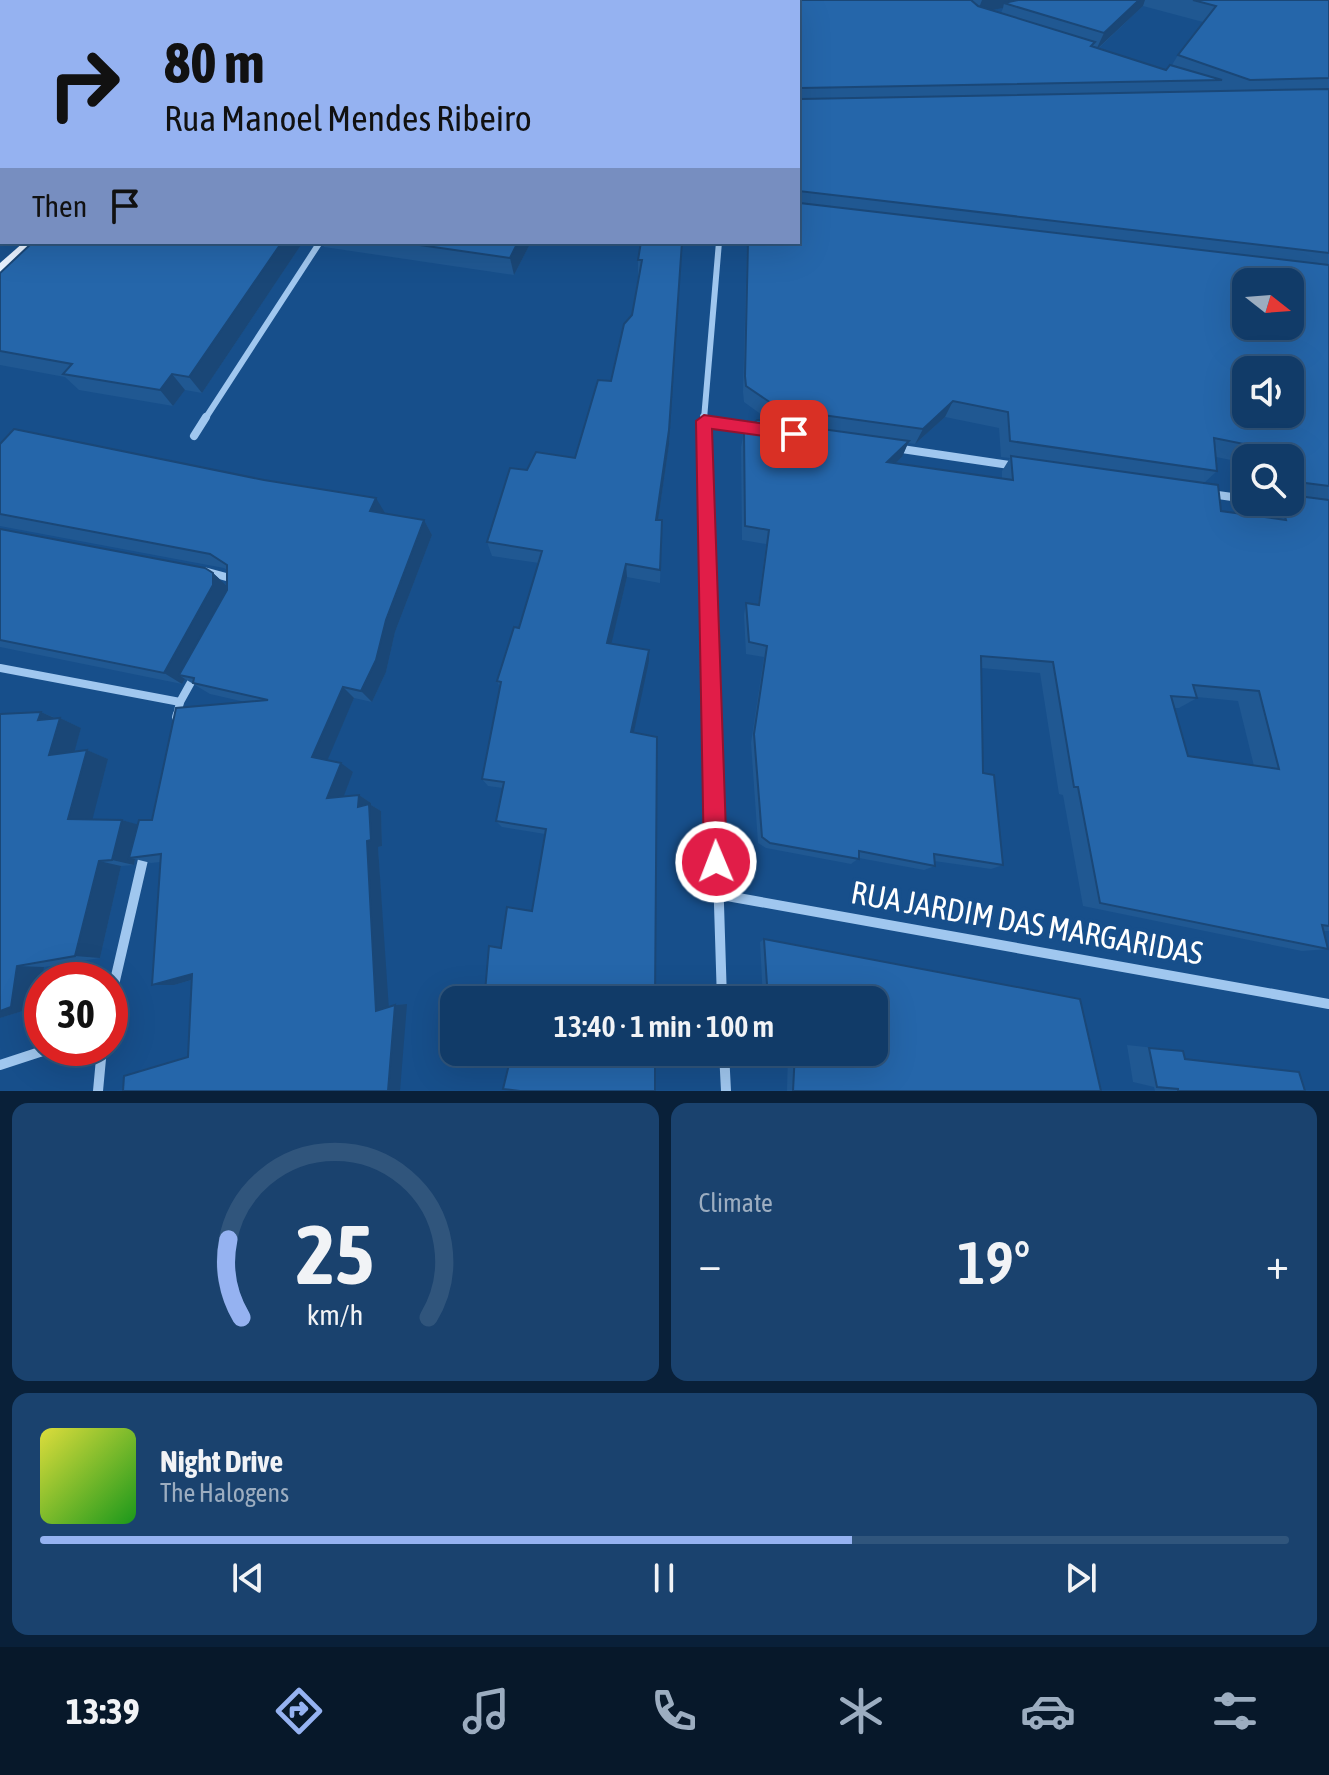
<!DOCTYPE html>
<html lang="en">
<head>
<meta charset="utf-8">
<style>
  body { margin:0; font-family:"Asap Condensed",sans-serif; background:#1a426e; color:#f1f3f6; height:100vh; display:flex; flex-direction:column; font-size:30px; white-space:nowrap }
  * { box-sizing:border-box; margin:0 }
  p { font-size:26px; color:#9cadc0 }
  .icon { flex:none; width:44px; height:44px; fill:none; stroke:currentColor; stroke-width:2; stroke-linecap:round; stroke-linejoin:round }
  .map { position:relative; height:1091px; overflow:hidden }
  .panel { display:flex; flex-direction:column; gap:12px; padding:12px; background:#092039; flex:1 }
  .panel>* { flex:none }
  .banner { position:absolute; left:0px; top:0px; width:800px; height:244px; box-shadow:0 8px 32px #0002,0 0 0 2px #30557c; background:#95b2f1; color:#111; overflow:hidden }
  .needle { width:52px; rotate:107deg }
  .controls { position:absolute; left:1232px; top:268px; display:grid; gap:16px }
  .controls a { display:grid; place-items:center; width:72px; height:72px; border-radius:16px; background:#113b68; box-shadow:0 8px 32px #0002,0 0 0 2px #30557c; font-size:40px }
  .speed { position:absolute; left:24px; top:962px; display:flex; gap:16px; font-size:40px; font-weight:700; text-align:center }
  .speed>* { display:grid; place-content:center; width:104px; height:104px; border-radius:50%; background:#113b68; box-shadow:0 8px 32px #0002,0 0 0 2px #30557c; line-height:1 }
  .speed .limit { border:12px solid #d22; background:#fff; color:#111 }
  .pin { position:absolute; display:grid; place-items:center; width:68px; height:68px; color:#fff; margin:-34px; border-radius:16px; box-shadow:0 4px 12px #0006 }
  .me { position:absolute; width:88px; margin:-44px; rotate:359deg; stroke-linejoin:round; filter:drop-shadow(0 0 6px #0008) }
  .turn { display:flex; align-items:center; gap:28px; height:168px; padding:0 32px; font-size:36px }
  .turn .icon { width:104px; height:104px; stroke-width:2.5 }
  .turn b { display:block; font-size:56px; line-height:68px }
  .then { display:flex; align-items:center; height:76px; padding:0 32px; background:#0003; gap:16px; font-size:30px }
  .big { font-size:60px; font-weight:600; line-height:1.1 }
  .panel .card { flex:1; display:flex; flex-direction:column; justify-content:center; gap:12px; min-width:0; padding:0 28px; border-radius:16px; background:#1a426e }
  .panel .dial { align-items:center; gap:0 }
  .dial svg { height:208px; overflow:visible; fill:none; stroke:#30557c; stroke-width:7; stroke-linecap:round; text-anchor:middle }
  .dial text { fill:#f1f3f6; stroke:none }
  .song { display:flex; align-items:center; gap:24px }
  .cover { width:96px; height:96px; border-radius:12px; background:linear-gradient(135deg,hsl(60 70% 55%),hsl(120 70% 35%)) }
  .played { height:8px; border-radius:4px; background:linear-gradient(90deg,#95b2f1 65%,#30557c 65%) }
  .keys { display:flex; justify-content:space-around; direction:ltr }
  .heat { display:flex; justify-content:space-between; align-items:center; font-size:44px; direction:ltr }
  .panel .tiles { flex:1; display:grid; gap:12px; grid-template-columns:1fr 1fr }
  .card:last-child { grid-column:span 2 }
  .trip { position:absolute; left:440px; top:986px; width:448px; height:80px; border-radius:16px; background:#113b68; box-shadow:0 8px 32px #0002,0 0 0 2px #30557c; font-weight:600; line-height:80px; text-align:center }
  .tab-bar { display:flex; height:128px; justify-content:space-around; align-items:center; background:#07182a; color:#9cadc0 }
  .tab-bar .icon { width:56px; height:56px }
  .tab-bar .on { color:#95b2f1 }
  .tab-bar b { font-size:36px; color:#f1f3f6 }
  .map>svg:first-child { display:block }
</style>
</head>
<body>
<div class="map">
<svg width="1329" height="1091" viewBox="0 0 1329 1091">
  <rect width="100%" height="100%" fill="#174f8b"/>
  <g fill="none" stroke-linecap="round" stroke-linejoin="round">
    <g stroke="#a0c7ef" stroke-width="6">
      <path d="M 205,419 L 320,242"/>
      <path d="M 704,419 L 719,242"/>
    </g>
    <g stroke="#a0c7ef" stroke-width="8">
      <path d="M 704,417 L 713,716"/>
      <path d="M 704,421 L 758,429"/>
      <path d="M 194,436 L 206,417"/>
      <path d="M 895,448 L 1016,466"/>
      <path d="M 1211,494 L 1246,499"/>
      <path d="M 204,571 L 230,578 L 235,584"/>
      <path d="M 0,668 L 180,702"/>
      <path d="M 177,716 L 180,702 L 195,675"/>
    </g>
    <g stroke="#a0c7ef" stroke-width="10">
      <path d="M 713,714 L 722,1000"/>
      <path d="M 177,717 L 178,714"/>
      <path d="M 716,894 L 1329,1004"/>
      <path d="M 110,1002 L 145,851"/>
      <path d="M 724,1052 L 726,1091"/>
      <path d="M 0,1065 L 52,1048"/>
      <path d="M 98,1091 L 102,1048"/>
    </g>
    <g fill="#e8f2ff" fill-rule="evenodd">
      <path d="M 199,0 L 211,0 L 197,2 Z"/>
      <path d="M 232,0 L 244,0 L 230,2 Z"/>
      <path d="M 2,219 L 2,230 L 0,231 L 0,220 Z"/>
      <path d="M 24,242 L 41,242 L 0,276 L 0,263 Z"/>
    </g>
  </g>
  <g fill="#205892" fill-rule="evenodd">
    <path d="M 661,0 L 1329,0 L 1329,931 L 1323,931 L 1328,949 L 1302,951 L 1083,906 L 1063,795 L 1059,794 L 1040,673 L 981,668 L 983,773 L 1003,865 L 991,869 L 934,861 L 935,866 L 924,870 L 859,858 L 851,864 L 766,848 L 758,843 L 751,743 L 764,657 L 746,654 L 744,615 L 746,603 L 758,605 L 766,544 L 742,540 L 741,447 L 744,432 L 769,422 L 769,420 L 744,402 L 743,392 L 747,242 L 798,242 L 798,2 L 661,2 ZM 1143,6 L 1203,22 L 1178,55 L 1172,65 L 1166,70 L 1099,48 ZM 1003,8 L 1001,13 L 992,10 ZM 945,417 L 999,428 L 1001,457 L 1010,458 L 1002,471 L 1002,478 L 895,463 L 902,457 L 908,443 L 915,444 ZM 1216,457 L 1246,463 L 1246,458 L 1290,458 L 1290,502 L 1260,502 L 1263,517 L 1221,511 L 1204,483 L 1217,471 ZM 1197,697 L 1238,701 L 1254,766 L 1188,756 L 1175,708 L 1179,708 L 1197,698 Z"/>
    <path d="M 33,242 L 313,242 L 310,246 L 301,245 L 202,393 L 185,390 L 173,406 L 79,390 L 65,377 L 0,365 L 0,273 Z"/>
    <path d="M 321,242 L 531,242 L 514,275 L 324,247 Z"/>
    <path d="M 641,242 L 682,242 L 669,445 L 658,520 L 662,520 L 660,583 L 627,577 L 611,644 L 649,650 L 649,661 L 518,997 L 501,948 L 532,911 L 545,834 L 502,827 L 496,821 L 503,788 L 488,786 L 482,779 L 500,687 L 497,681 L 519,628 L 539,563 L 492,556 L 487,542 L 527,470 L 575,458 L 611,381 L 632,315 L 638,277 L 638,260 Z"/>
    <path d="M 0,444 L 424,520 L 432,535 L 395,632 L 386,672 L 372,702 L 354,698 L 327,760 L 353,772 L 343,797 L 359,795 L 371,803 L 371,805 L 381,811 L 382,846 L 378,847 L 388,1007 L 395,1005 L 407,1004 L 188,1057 L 192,980 L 174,985 L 160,862 L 151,863 L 135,859 L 134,865 L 121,866 L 100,958 L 44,967 L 39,1006 L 0,1018 L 0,714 L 41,712 L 56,718 L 60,718 L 81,728 L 74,752 L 87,750 L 108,759 L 92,819 L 122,820 L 138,825 L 152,820 L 245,702 L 210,694 L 185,679 L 182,684 L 0,647 L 0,529 L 213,573 L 227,586 L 227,570 L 224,568 L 0,526 Z"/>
    <path d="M 764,939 L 1101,1091 L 787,1091 L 788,1052 L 874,1052 L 874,1000 L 763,1000 L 760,942 Z"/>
    <path d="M 1127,1045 L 1183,1051 L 1185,1059 L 1305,1091 L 1155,1091 L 1154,1087 L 1133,1082 Z"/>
  </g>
  <g fill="#1a4777">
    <path d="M 982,0 L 1045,0 L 1004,3 L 1003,8 L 977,13 Z"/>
    <path d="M 1139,0 L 1145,0 L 1143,6 L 1096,50 L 1104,33 Z"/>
    <path d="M 2,160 L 2,188 L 0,190 L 0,162 Z"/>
    <path d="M 282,242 L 300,242 L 301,245 L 202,393 L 189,377 Z"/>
    <path d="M 518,242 L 531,242 L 514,275 L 510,258 Z"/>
    <path d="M 682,242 L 669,445 L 656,534 L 656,520 Z"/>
    <path d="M 172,374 L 185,390 L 173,406 L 160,390 Z"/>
    <path d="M 953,401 L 945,417 L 915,444 L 923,429 Z"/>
    <path d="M 909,441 L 902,457 L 880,477 L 887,462 Z"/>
    <path d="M 376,498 L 385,513 L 379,526 L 370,511 Z"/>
    <path d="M 424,520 L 432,535 L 395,632 L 386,672 L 372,702 L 361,691 L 386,620 Z"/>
    <path d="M 626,564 L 627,577 L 609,654 L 607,643 Z"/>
    <path d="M 213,573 L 228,587 L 179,675 L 185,679 L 182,684 L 164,673 Z"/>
    <path d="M 649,650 L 649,661 L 632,741 L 631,732 Z"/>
    <path d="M 343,687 L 354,698 L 325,766 L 312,757 Z"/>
    <path d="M 41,712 L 59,720 L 60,718 L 81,728 L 71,764 L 49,755 L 38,720 Z"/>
    <path d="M 87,750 L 108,759 L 91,825 L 68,819 Z"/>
    <path d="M 341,763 L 353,772 L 340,806 L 327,798 Z"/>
    <path d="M 359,795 L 371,803 L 371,805 L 381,811 L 382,846 L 378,847 L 389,1010 L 376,1011 L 358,807 Z"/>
    <path d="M 122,820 L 143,826 L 129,858 L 135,859 L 134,865 L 112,860 Z"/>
    <path d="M 99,861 L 121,866 L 100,958 L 75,956 Z"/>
    <path d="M 17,966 L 44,967 L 39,1006 L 0,1018 L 0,1011 Z"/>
    <path d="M 192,974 L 212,974 L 174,985 L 152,985 Z"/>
    <path d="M 407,1004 L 400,1091 L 388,1091 L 395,1005 Z"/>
  </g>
  <g fill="#2566aa" stroke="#1a4777" stroke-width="2" fill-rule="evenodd">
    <path d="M 0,0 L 168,0 L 166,2 L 2,2 L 2,160 L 0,162 Z"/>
    <path d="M 247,0 L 534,0 L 534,2 L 246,2 Z"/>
    <path d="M 662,0 L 971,0 L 978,6 L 1095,42 L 1091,46 L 1166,70 L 1170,65 L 1222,80 L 801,88 L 798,91 L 798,2 L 662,2 Z"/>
    <path d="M 1018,0 L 1139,0 L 1104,33 L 1004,3 Z"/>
    <path d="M 1193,0 L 1329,0 L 1329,78 L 1250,80 L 1178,55 L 1216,6 Z"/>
    <path d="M 1329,89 L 1329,253 L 799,191 L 798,193 L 798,97 L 801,99 Z"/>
    <path d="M 798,200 L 800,203 L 1329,265 L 1329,486 L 1290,481 L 1290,458 L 1271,458 L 1269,449 L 1214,438 L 1217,471 L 1010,441 L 1008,412 L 953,401 L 923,429 L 772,408 L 774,405 L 746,386 L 745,376 L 748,242 L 798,242 ZM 1246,282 L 1290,282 L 1290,326 L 1246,326 ZM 1246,370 L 1290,370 L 1290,414 L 1246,414 Z"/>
    <path d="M 33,242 L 282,242 L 189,377 L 172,374 L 160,390 L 63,374 L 72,364 L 0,351 L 0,273 Z"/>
    <path d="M 399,242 L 518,242 L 510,258 Z"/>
    <path d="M 641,242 L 682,242 L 669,430 L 656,520 L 662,520 L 660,570 L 626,564 L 607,643 L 649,650 L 631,732 L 657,737 L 655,1000 L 518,1000 L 518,997 L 485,992 L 489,946 L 501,948 L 507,907 L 532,911 L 546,829 L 496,821 L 504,782 L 482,779 L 501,682 L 497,681 L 514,627 L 519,628 L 542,551 L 487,542 L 510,468 L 527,470 L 536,452 L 575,458 L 598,380 L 611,381 L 624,324 L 632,315 L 642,260 L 638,260 Z"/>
    <path d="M 757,420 L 909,441 L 887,462 L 1013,480 L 1011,456 L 1218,485 L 1221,511 L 1286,520 L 1281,502 L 1290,502 L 1290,495 L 1329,500 L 1329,926 L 1322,925 L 1328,949 L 1100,903 L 1078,787 L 1074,787 L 1053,662 L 981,656 L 983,773 L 994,775 L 1003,865 L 934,854 L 935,866 L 859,851 L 859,859 L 770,843 L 762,837 L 754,734 L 767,646 L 749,642 L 746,603 L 759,605 L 769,530 L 745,526 L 744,432 ZM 1193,685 L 1259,691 L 1279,769 L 1188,756 L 1171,696 L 1197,698 Z"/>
    <path d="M 14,429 L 264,480 L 376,498 L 370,511 L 424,520 L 386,620 L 376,660 L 361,691 L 343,687 L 312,757 L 341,763 L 327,798 L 359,795 L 358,807 L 369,804 L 371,840 L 367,841 L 376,1011 L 395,1005 L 388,1091 L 123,1091 L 124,1076 L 188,1057 L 192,974 L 152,985 L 161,854 L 129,858 L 139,820 L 152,820 L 176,708 L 268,700 L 193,683 L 194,678 L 179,675 L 227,590 L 227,565 L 210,554 L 0,514 L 0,444 Z"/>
    <path d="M 0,529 L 205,568 L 213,573 L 213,585 L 164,673 L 0,640 Z"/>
    <path d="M 41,712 L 38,720 L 60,718 L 49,755 L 87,750 L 68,819 L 122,820 L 112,860 L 99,861 L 75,956 L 17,966 L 11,1007 L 0,1011 L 0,714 Z"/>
    <path d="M 764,939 L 1080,999 L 1101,1091 L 793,1091 L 795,1052 L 874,1052 L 874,1000 L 768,1000 Z"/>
    <path d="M 1149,1048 L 1183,1051 L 1185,1059 L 1299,1072 L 1305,1091 L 1178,1091 L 1178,1089 L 1157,1087 Z"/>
    <path d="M 512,1052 L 655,1052 L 655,1091 L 520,1091 L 503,1089 Z"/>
  </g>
  <path fill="#e11d48" stroke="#92132f" stroke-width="2" d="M 704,415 L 794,428 L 802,434 L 794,440 L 712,429 L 727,862 L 724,870 L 716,874 L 708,870 L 704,862 L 696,421 Z"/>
  <g text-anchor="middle" stroke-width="8" stroke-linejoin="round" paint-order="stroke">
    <g font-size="32" fill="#fff" stroke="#174f8b">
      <text transform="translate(1027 923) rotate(10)" y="11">RUA JARDIM DAS MARGARIDAS</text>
    </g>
  </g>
</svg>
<div class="controls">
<a><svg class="needle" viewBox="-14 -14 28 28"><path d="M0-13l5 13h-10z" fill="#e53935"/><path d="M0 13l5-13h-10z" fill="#9cadc0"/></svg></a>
<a><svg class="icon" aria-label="sound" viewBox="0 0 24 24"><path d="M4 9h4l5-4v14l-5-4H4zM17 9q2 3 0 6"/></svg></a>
<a><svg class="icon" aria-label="search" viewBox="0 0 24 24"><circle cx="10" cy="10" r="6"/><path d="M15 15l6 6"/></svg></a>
</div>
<div class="speed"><div class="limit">30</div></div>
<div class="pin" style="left:794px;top:434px;background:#d93025"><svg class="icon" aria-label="arrive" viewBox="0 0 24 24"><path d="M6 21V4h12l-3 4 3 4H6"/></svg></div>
<svg class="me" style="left:716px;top:862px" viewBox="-20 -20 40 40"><circle r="17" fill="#e11d48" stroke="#fff" stroke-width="3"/><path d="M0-11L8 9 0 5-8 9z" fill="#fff"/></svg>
<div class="trip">13:40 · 1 min · 100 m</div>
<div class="banner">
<div class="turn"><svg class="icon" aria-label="right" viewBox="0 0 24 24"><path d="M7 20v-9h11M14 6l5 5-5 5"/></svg><div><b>80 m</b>Rua Manoel Mendes Ribeiro</div></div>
<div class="then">Then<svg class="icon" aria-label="arrive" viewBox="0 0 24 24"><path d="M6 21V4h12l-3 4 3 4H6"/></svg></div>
</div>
</div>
<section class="panel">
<div class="tiles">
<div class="card dial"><svg viewBox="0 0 100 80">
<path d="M14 69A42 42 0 1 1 86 69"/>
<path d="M14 69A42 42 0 0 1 9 39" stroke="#95b2f1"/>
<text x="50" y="56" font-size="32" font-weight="700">25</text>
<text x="50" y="72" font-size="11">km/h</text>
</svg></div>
<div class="card"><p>Climate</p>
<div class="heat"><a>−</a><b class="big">19°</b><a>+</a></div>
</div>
<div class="card">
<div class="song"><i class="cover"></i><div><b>Night Drive</b><p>The Halogens</p></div></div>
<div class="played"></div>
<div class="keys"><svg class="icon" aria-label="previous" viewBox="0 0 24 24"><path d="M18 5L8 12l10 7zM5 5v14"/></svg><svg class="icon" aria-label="pause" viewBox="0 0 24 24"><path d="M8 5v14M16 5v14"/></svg><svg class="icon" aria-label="next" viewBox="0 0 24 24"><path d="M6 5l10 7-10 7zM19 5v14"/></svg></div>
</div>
</div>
</section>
<nav class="tab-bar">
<b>13:39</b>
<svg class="icon on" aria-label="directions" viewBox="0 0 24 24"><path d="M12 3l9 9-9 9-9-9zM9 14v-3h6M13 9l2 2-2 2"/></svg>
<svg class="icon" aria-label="music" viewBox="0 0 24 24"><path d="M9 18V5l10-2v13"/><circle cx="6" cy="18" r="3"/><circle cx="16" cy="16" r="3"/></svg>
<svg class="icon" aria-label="phone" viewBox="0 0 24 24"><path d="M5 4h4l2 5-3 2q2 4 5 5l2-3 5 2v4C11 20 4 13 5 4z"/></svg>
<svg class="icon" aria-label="climate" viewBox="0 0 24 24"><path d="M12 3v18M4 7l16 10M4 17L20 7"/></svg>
<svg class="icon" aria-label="car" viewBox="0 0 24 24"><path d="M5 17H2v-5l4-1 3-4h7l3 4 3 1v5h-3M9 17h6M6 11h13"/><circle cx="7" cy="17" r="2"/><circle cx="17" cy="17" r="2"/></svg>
<svg class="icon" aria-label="filters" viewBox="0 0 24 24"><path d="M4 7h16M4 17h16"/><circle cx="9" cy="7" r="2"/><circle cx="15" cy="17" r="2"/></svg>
</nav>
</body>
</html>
